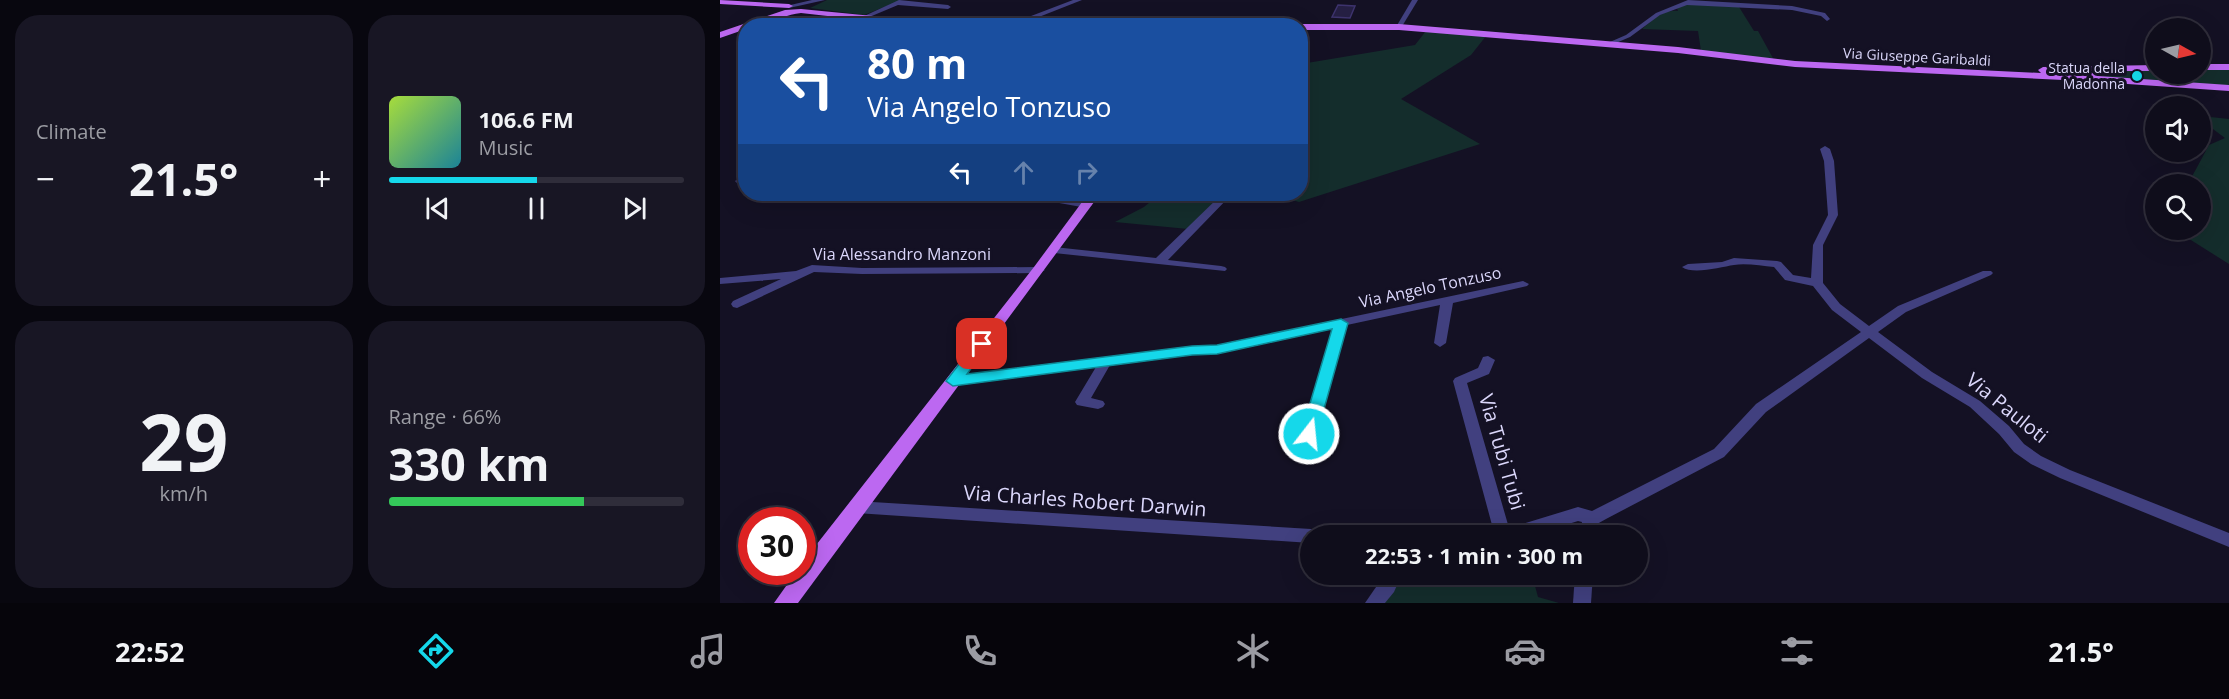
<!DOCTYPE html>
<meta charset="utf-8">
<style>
:root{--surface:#0f0d1b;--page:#181624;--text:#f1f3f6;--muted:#9b9ca3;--line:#2f2d3a;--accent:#15d8ea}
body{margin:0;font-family:"Open Sans",sans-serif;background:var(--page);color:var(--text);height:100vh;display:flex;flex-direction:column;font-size:22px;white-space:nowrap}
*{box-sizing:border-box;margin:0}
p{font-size:20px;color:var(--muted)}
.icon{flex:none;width:33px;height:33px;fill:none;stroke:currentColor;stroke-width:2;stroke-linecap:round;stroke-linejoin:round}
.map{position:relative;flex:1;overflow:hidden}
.side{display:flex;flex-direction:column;gap:15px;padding:15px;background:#08070f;width:720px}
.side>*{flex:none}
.banner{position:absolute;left:18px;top:18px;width:570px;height:183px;border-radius:24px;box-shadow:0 6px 24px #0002,0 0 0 2px var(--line);background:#1a4fa0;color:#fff;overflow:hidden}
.needle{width:39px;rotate:98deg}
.controls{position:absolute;left:1425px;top:18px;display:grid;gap:12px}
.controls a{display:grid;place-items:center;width:66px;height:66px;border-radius:50%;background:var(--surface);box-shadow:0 6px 24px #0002,0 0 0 2px var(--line);font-size:30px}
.speed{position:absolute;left:18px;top:507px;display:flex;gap:12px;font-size:30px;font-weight:700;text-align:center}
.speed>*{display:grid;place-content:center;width:78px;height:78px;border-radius:50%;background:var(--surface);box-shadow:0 6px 24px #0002,0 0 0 2px var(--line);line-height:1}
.speed .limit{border:9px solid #d22;background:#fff;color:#111}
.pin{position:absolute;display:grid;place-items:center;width:51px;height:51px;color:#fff;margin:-26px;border-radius:12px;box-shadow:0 3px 9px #0006}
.me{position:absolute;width:66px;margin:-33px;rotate:16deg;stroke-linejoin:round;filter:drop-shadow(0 0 4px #0008)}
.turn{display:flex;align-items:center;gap:21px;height:126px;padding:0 30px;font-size:27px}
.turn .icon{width:78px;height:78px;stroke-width:2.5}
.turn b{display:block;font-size:42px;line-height:51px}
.lanes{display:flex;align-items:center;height:57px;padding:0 30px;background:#0003;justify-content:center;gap:30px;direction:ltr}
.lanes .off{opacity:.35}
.big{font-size:45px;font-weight:700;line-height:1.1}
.side .tile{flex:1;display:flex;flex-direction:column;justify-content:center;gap:9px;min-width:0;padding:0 21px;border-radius:24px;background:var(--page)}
.side .dial{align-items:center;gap:0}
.dial b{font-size:78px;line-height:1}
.song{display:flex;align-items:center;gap:18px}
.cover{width:72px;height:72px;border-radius:9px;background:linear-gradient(135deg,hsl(80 70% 55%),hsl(190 70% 35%))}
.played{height:6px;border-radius:3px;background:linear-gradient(90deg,var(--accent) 50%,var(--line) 50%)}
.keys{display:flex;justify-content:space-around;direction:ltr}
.heat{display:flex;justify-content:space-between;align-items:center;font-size:33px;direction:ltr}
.charge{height:9px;border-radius:4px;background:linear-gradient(90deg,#34c759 66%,var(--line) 0)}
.side .tiles{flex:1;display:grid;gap:15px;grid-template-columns:repeat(2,1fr)}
.trip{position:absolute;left:580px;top:525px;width:348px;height:60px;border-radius:30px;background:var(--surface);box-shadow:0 6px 24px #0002,0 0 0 2px var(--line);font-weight:700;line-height:60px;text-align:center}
.tab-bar{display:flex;height:96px;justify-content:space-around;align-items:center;background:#06050b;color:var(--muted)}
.tab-bar .icon{width:42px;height:42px}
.tab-bar .active{color:var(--accent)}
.tab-bar b{font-size:27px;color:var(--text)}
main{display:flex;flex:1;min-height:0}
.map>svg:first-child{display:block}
.green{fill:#142d2c}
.building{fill:#251f43;stroke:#3d336d;stroke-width:1.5}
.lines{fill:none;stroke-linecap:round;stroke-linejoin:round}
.minor{fill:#41407f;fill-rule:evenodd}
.major{fill:#bc68f1;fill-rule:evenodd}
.route{fill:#15d8ea;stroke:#0e8c98;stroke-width:1.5}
.poi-dot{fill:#15d8ea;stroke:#141124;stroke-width:2}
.labels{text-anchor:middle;stroke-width:6;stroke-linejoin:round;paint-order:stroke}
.far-street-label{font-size:14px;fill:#dbd7fb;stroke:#141124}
.far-poi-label{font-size:14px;fill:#dbd7fb;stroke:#141124;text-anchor:end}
.street-label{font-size:16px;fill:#dbd7fb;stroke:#141124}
.near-street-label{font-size:20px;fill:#dbd7fb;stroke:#141124}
</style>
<main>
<section class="side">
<div class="tiles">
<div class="tile"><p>Climate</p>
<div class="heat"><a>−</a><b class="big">21.5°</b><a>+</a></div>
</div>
<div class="tile">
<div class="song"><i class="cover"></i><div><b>106.6 FM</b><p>Music</p></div></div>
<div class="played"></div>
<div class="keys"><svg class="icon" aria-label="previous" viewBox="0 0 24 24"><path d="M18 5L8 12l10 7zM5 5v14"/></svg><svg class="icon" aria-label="pause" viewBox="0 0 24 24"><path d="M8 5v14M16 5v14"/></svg><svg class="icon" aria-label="next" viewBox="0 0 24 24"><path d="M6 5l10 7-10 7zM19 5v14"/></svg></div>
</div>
<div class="tile dial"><b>29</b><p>km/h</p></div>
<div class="tile"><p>Range · 66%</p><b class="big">330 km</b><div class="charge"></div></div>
</div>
</section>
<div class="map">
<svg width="1509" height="603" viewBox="0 0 1509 603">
<rect width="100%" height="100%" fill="#141124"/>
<g class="green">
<path d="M107,0H182L144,15L90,8Z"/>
<path d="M968,4L1019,7L1034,31H1038L1054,60L981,51L978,31L922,29C933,20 943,9 958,11L957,8Z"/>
<path d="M706,31L766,36L751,55L681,99L760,144L579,202L552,194H580L581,64L695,45Z"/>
<path d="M1481,69H1509V86L1385,77L1376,74L1381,71L1435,70L1436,74H1480Z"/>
<path d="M1481,116L1509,119V264L1455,230H1480V184H1468L1489,145L1505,138L1481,120Z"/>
<path d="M440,194H502L468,229L395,222L424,207Z"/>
<path d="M681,574L812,575L818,597L839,603H665Z"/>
</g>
<path class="building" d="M618,5L635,6L630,18L612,17Z"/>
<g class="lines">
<g class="minor">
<path d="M92,0H105L69,8L66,6Z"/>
<path d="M179,0L228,5L231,7L228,9L178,5L147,18L142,17Z"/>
<path d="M353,0H362L296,26H285Z"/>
<path d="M692,0H698L681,28H677L676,27Z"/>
<path d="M968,0L1072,6L1105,13L1110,19L1107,21L1101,16L1072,10L967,5L940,15L910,37L889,46L883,45L906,35L936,13Z"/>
<path d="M1105,146L1110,149L1114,161L1118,215L1103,245V283L1120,304L1149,326L1178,306L1263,271H1271L1273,273L1271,275L1186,312L1158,332L1212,372L1260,401L1289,426L1304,444L1321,456L1350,470L1509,533V547L1340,478L1311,464L1294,452L1279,434L1250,407L1202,378L1149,338L1046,412L1004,457L886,519L877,524L875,536H859L862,522L858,521L810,536H775L733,381L735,378L758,368L763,357L768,356L775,360L769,374L747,383L789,528L858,507L872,511L994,449L1036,404L1141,332L1112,310L1093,286L1065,280L1054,267C1042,266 1026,263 1014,265C1001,267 973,275 962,267L968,264L1002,262L1014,258L1057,261L1061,262L1073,275L1091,278L1093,245L1108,215L1104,161L1100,149Z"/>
<path d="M20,178L26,179V185L17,183L15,181Z"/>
<path d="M97,194L154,196L211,194L210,196C174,204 134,204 98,196Z"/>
<path d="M301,194H320L367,202L372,205L367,208L306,197Z"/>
<path d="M502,194H512L448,260L501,266L505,267L507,269L505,271L334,253L328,250L334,247L436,258Z"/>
<path d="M92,265L142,268L319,267L325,270L319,273L142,274L94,272L17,308L13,307L11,304L13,301L61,279L0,284V278L76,271Z"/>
<path d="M803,281L809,284L807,286L733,303L726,343L720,347L714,343L720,305L627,325L590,456L588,460L583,462L578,460L576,456L613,328L497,353L472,354L390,365L371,398L383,401L385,404L383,407L378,409L357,405L355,402L376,367L233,386L228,384L226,381L228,378L233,376L472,346L497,345Z"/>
<path d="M136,501L591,529L597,531L599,536H591V543L136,513L130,512L128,507L130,502Z"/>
<path d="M665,574H682L674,592L665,603H645Z"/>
<path d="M855,574H873L871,603H853Z"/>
</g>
<g class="major">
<path d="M0,0L69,4L73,6L69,8L0,4Z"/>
<path d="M81,9L225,23L229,26H196L81,13C62,15 45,26 26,26V29L0,38V32L65,10Z"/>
<path d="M580,24H679L958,47L1075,61L1321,73L1318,70L1323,67L1436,65V71H1369L1378,76L1509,85V91L1364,81L1075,67L958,53L679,30H580V26H577ZM1356,72L1363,75L1333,73Z"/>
<rect x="1480" y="64" width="29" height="6"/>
<path d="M368,194H380L78,603H54L76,572H82V563L314,267Z"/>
</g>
</g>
<path class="route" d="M621,319L628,323L597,434L595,439H583L581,434L612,329L497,354L472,355L233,386L226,381L257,341L262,339L269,344L247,374L472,346L497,345Z"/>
<circle class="poi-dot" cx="1417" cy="76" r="6"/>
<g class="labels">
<g class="far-street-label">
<text transform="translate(1197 57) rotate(3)" y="5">Via Giuseppe Garibaldi</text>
</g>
<g class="far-poi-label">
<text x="1405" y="73">Statua della<tspan x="1405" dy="16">Madonna</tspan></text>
</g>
<g class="street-label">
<text x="182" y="260">Via Alessandro Manzoni</text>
<text transform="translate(710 287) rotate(-12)" y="6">Via Angelo Tonzuso</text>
</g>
<g class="near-street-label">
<text transform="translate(1287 408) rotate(39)" y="7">Via Pauloti</text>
<text transform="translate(782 452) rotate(74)" y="7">Via Tubi Tubi</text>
<text transform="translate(365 501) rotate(4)" y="7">Via Charles Robert Darwin</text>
</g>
</g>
</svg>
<div class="controls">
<a><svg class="needle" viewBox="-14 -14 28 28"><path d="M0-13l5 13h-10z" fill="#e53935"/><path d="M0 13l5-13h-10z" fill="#9b9ca3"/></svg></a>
<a><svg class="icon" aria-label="sound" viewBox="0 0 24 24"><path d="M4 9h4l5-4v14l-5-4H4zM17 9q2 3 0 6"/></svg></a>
<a><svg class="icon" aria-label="search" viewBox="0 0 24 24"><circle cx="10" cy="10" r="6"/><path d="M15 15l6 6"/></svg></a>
</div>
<div class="speed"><div class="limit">30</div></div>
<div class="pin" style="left:262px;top:344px;background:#d93025"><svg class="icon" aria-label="arrive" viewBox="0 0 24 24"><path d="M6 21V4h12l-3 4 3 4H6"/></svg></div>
<svg class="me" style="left:589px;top:434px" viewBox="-20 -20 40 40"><circle r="17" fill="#15d8ea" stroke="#fff" stroke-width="3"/><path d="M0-11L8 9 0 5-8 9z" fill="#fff"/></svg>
<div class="trip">22:53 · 1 min · 300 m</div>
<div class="banner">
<div class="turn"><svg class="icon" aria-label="left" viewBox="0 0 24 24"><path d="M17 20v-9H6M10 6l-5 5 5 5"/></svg><div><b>80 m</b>Via Angelo Tonzuso</div></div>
<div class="lanes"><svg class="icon" aria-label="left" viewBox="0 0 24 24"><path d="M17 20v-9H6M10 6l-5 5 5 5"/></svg><svg class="icon off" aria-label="ahead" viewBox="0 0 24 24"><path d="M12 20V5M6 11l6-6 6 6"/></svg><svg class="icon off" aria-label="right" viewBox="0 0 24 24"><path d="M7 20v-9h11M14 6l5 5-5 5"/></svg></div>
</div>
</div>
</main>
<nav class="tab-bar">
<b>22:52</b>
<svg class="icon active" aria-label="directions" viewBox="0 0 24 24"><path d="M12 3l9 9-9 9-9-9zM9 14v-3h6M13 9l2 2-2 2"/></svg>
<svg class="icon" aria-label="music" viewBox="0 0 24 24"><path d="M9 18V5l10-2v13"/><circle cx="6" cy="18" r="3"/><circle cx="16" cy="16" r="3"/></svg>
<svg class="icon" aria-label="phone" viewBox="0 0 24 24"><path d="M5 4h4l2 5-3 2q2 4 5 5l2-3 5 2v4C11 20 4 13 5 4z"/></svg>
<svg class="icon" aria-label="climate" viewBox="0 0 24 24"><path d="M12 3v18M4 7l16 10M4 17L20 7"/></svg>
<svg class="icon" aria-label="car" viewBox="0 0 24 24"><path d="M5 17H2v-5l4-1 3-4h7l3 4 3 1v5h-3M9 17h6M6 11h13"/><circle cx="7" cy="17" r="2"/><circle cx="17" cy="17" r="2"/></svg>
<svg class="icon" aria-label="filters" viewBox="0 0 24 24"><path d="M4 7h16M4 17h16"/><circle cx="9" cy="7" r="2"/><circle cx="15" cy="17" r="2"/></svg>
<b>21.5°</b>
</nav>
